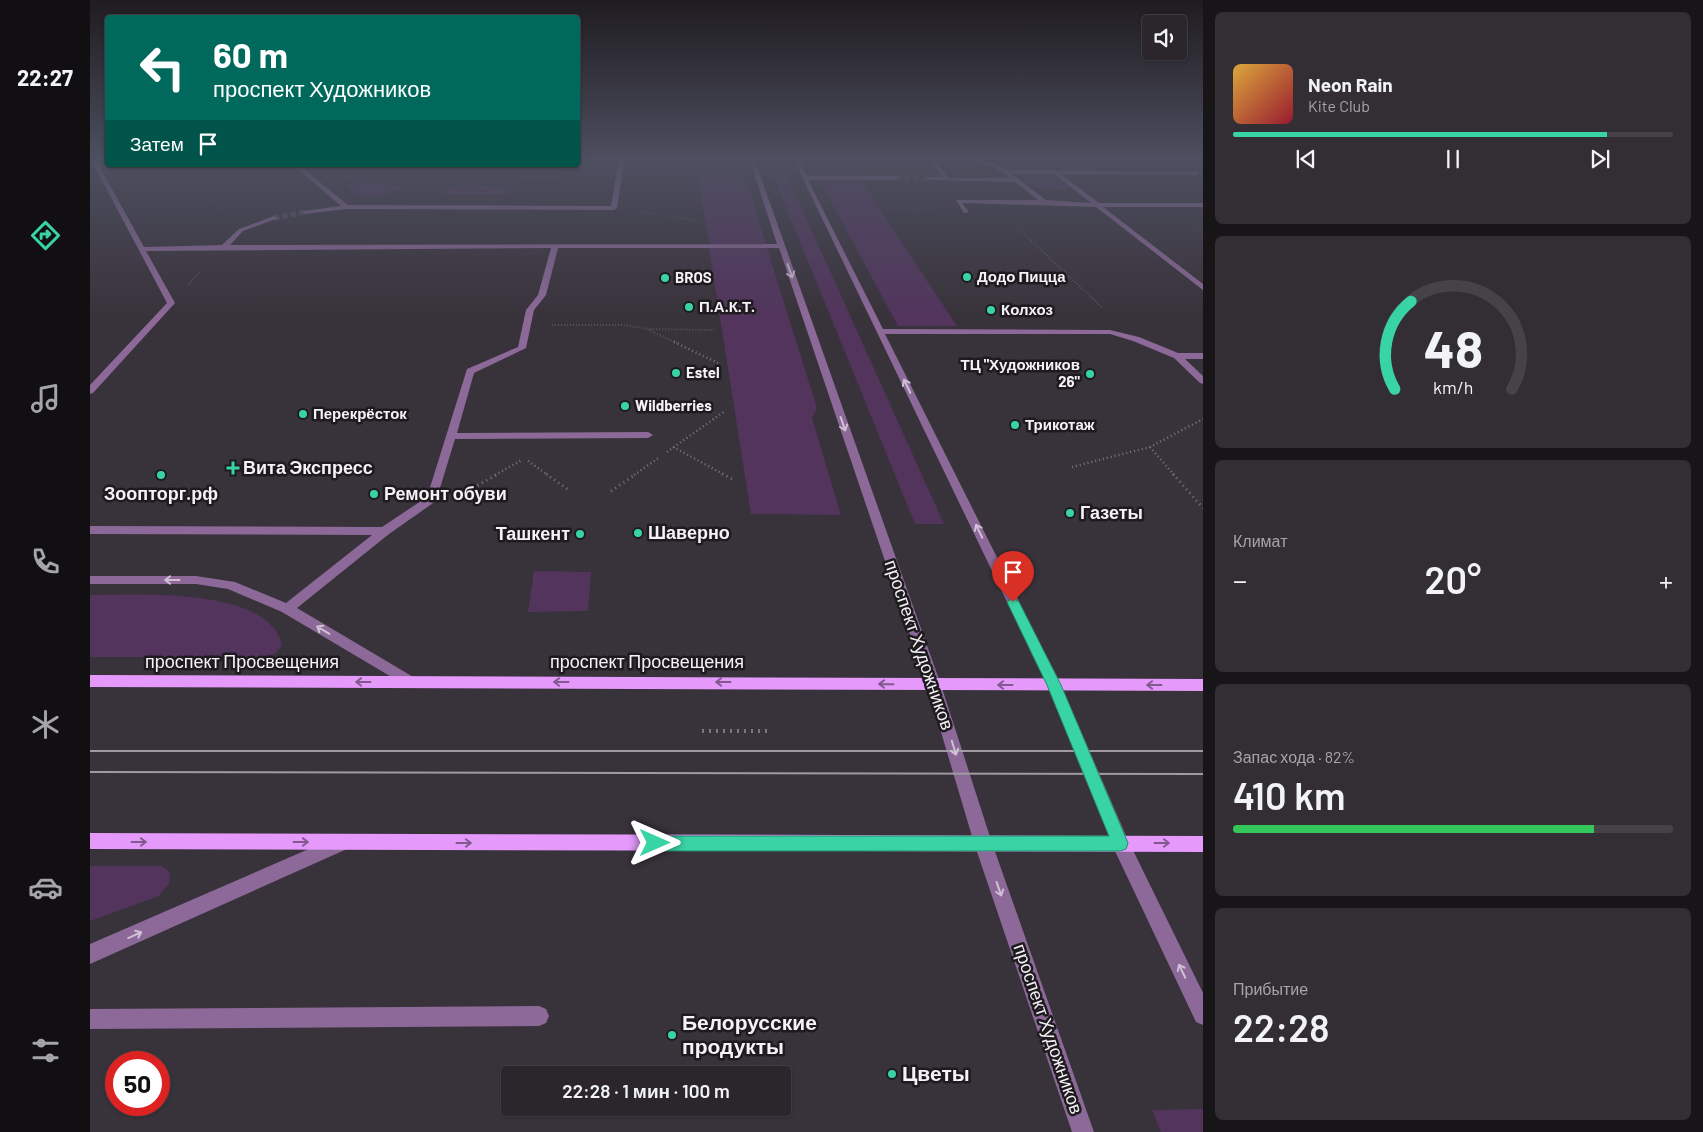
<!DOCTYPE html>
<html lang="ru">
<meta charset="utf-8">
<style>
:root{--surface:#2a262c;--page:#322e34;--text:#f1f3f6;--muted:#a5a5a9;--line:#464348;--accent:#39d4a5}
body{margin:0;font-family:Barlow,sans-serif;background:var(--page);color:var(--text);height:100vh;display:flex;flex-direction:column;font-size:19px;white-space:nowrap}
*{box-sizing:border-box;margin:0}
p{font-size:16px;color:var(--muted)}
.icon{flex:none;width:28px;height:28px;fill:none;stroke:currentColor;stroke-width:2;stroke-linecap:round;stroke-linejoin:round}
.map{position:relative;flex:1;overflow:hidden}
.details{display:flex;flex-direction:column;gap:12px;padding:12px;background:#171518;width:500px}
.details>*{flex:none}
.guide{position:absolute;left:15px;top:15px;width:475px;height:152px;border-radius:5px;box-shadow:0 1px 4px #0004,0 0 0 1px var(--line);background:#00695c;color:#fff;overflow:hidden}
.tools{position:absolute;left:1052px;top:15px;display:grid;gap:10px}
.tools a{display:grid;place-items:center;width:45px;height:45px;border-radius:5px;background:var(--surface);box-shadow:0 1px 4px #0004,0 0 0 1px var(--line);font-size:25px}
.speed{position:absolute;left:15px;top:1051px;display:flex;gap:10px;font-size:25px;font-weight:700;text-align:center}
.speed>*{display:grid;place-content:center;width:65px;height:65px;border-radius:50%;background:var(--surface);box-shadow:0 1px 4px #0004,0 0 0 1px var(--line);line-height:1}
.speed .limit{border:8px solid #d22;background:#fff;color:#111}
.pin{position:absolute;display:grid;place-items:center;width:42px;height:42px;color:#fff;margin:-51px -21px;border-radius:50% 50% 50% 0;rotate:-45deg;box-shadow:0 0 5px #0007}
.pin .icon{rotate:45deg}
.me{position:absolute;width:55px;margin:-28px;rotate:90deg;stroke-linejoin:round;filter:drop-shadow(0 0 4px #0008)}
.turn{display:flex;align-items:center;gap:18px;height:105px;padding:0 25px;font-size:22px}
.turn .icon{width:65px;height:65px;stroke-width:2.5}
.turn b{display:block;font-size:35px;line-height:42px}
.then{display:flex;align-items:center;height:48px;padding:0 25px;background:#0003;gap:10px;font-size:19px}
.big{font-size:38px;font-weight:600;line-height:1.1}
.details .tile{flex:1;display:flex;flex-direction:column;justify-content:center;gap:8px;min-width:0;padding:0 18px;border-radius:8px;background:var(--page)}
.details .dial{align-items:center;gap:0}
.dial svg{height:130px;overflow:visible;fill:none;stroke:var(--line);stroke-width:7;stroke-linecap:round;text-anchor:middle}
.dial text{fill:var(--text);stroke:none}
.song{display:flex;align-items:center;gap:15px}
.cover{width:60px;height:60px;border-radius:8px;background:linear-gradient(135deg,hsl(40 70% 55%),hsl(350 70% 35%))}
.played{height:5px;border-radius:2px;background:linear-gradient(90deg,var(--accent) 85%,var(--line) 85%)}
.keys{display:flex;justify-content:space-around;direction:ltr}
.heat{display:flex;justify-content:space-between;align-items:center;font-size:28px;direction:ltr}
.charge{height:8px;border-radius:4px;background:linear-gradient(90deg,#34c759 82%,var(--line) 0)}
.trip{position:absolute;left:411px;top:1066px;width:290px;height:50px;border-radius:5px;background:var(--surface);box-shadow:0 1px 4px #0004,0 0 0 1px var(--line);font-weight:600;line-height:50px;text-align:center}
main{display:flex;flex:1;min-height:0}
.tabs{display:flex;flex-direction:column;width:90px;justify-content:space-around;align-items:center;background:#110f12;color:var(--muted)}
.tabs .icon{width:35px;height:35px}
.tabs .selected{color:var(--accent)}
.tabs b{font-size:22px;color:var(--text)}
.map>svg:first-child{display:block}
.green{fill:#52345c}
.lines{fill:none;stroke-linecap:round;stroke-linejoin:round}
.minor-tunnel{stroke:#544f56;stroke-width:5.5;stroke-dasharray:5.5 3;stroke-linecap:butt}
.path-far4{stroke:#7b767d;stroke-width:1;stroke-dasharray:0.5 2;stroke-linecap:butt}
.path-far3{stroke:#7b767d;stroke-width:2;stroke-dasharray:0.5 2.5;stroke-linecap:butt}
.path-far2{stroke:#7b767d;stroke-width:2.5;stroke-dasharray:1 3;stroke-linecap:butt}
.path-far1{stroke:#7b767d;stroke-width:3;stroke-dasharray:1 4;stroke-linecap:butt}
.path{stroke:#7b767d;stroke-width:4;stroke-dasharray:2 5;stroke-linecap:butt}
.minor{fill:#8c6998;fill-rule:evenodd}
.major{fill:#e499fb;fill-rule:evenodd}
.tram{stroke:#a09ba2;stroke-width:2}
.oneway{stroke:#d0c1d5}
.oneway2{stroke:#815a8d}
.route{fill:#39d4a5;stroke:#258a6b}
.poi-dot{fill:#39d4a5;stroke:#1e1b1f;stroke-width:2}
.labels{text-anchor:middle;stroke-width:5;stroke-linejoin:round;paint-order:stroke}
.far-poi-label{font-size:15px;font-weight:bold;fill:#f5f1f6;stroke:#1e1b1f;text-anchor:start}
.poi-label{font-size:18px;font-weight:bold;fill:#f5f1f6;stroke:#1e1b1f;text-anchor:start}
.street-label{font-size:18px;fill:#f5f1f6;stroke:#1e1b1f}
.near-poi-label{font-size:21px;font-weight:bold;fill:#f5f1f6;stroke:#1e1b1f;text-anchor:start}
</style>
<main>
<nav class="tabs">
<b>22:27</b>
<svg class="icon selected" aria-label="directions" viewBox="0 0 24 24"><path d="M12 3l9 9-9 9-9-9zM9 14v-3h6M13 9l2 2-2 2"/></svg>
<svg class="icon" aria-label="music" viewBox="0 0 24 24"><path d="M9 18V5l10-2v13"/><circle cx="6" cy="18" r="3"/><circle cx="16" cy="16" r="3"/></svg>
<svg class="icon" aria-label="phone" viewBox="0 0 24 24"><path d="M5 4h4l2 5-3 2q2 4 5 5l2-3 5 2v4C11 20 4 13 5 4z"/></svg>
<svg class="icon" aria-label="climate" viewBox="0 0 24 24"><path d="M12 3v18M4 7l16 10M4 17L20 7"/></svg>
<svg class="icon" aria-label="car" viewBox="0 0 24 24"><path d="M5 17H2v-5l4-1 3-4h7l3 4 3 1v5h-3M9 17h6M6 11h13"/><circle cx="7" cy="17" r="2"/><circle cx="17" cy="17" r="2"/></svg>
<svg class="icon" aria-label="filters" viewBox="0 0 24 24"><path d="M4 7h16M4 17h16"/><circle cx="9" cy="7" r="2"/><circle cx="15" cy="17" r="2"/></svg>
</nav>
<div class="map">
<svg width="1113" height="1132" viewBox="0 0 1113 1132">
<rect width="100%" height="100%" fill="#38323a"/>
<g class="green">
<path d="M605,158H649L676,244H619Z"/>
<path d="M676,158H689L854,524H825Z"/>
<path d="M718,158H756L768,177H727Z"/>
<path d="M911,158H943L956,167C942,175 924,162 911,158Z"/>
<path d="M962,158H1111L1113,159V167L991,166L997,171L979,170Z"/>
<path d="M933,175C950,175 962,175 977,184L978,189C964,190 938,192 933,175Z"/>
<path d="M275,181L318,189L272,198L255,185Z"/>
<path d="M730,181H771L867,326H808Z"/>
<path d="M375,185L402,186L419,191L418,194H353L360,187Z"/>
<path d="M619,248H677L727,408L722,418L751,515L661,514Z"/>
<path d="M444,571L501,572L498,611L438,612Z"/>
<path d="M0,595C45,595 182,586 192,646L185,654L170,657H0Z"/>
<path d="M0,866H72L80,872L79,883L69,896L0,921Z"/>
<path d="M1113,1109V1132H1071L1062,1110Z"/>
</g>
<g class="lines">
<g class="minor-tunnel">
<path d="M806,178L837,179"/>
<path d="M184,218L215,212"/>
</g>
<g class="path-far4">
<path d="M87,165L135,213"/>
<path d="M256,176L292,182"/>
<path d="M425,185L431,178L469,176L478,172L480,165"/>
<path d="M797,209L849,211"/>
<path d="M548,211L609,221"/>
<path d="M929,226L927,227L941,240"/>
<path d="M1100,229L1113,232"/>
</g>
<g class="path-far3">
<path d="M939,239L1013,308"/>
<path d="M99,284L110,272"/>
<path d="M462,325H533L558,329L624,330"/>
<path d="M559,330L587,343"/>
</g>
<g class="path-far2">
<path d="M584,342L628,363"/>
<path d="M583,447L635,475"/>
<path d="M1060,447L1084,475"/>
<path d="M577,452L635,411"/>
<path d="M438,461L458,475"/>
<path d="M982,467L1060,447L1113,419"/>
<path d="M405,475L432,460"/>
<path d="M544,475L570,457"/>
</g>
<g class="path-far1">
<path d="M456,474L480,491"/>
<path d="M632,474L644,480"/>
<path d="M1083,474L1113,508"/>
<path d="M521,491L546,474"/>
<path d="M370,495L408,474"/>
</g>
<path class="path" d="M612,731H682"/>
<g class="minor">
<path d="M0,158H5L54,247L132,245L149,229L184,216L187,218L186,219L153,231L140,245L687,244L659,158H664L851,685L902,843L1004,1132H982L884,843L837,685L689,248H468L456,295L444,310L436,348L384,373L367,433L558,432L563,435L558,438L365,439L346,501L299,534L207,608L325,678L327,682L325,686L320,688L192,612L138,589L106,584H0V576H106L145,582L196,603L282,535L0,534V526L292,527L337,497L377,369L428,347L436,310L448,295L461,248L56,251L85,303L3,393L0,394V385L77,303Z"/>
<path d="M529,158H535L527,208L524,210L256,209L215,214L213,211L251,206L203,165H209L258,205L521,206Z"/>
<path d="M703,158H708L717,176H806L809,178L806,180H718L793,329L1020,330L1049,337L1088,353H1113V359H1095L1113,376V384L1110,383L1084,358L1043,341L1020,334H795L971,685L1037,838L1113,993V1025L1106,1022L1024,849L957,685Z"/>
<path d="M837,158H842L859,178H921L902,166L878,158C893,158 905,163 918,170L1109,172L1107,175L971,174L1009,203H1113V207H1013L1113,284V290L1006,207L872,203L879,212L874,213L866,200H948L925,182L835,180L837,177H853ZM922,174H964L1001,203L956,200Z"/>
<path d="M251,835L257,837L260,843L257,849L0,964V944Z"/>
<path d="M449,1006L456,1009L459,1016L456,1023L449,1026L0,1029V1009Z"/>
</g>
<g class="major">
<path d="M0,675L1113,679V691L0,687Z"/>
<path d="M0,833L1113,836V852L0,849Z"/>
</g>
<g class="tram">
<path d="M0,751H1113"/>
<path d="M0,772L1113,774"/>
</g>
</g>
<defs><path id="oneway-shaft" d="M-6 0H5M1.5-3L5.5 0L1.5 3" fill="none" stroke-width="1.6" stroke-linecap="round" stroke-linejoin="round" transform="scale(1.25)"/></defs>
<g class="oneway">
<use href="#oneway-shaft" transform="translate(700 271) rotate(71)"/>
<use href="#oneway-shaft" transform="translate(817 386) rotate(-116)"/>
<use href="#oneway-shaft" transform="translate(753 424) rotate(71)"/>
<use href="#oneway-shaft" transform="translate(889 531) rotate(-116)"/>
<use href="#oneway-shaft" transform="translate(82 580) rotate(-180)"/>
<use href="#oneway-shaft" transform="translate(233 630) rotate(-149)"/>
<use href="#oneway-shaft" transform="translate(864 748) rotate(73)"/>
<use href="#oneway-shaft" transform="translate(909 889) rotate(71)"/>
<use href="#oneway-shaft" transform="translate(45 935) rotate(-24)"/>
<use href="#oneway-shaft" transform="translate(1092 971) rotate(-116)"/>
</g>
<g class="oneway2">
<use href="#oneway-shaft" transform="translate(273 682) rotate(-180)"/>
<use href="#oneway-shaft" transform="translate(471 682) rotate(-180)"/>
<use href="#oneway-shaft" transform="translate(633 682) rotate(180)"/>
<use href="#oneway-shaft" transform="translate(796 684) rotate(-179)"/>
<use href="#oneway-shaft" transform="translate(915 685) rotate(-180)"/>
<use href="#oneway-shaft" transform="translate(1064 685) rotate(180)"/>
<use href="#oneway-shaft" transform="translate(49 842)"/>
<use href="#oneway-shaft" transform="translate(211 842)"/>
<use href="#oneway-shaft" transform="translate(374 843)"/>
<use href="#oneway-shaft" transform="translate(1072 843)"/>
</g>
<linearGradient id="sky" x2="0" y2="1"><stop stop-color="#1f1c20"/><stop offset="0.5" stop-color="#4d4f60"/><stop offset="1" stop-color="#4d4f60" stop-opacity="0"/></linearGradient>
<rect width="1113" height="317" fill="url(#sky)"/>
<path class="route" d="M923,598L929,602L971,685L1038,843L1036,849L1030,851H565L559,849L557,843L559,838L565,836H1019L957,685L917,602Z"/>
<g class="poi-dot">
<circle cx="877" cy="277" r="5"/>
<circle cx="575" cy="278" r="5"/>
<circle cx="599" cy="307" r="5"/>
<circle cx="901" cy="310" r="5"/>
<circle cx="586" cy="373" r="5"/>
<circle cx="1000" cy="374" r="5"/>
<circle cx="535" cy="406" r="5"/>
<circle cx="213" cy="414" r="5"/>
<circle cx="925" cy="425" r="5"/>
<path d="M140.5 460.5h5v5h5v5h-5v5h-5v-5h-5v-5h5z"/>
<circle cx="71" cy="475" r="5"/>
<circle cx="284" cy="494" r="5"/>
<circle cx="980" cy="513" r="5"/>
<circle cx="548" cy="533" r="5"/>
<circle cx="490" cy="534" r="5"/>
<circle cx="582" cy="1035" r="5"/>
<circle cx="802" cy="1074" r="5"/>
</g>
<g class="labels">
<g class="far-poi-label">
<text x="887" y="282">Додо Пицца</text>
<text x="585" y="283">BROS</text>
<text x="609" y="312">П.А.К.Т.</text>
<text x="911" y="315">Колхоз</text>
<text x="990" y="370" text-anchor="end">ТЦ "Художников<tspan x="990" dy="17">26"</tspan></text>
<text x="596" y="378">Estel</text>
<text x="545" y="411">Wildberries</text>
<text x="223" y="419">Перекрёсток</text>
<text x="935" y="430">Трикотаж</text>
</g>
<g class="poi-label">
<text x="153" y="474">Вита Экспресс</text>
<text x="71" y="500" text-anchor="middle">Зоопторг.рф</text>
<text x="294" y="500">Ремонт обуви</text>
<text x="990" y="519">Газеты</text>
<text x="558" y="539">Шаверно</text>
<text x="480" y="540" text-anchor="end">Ташкент</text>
</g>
<g class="street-label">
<text transform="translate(829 645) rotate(71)" y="6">проспект Художников</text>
<text x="152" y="668">проспект Просвещения</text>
<text x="557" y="668">проспект Просвещения</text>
<text transform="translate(958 1029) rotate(71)" y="6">проспект Художников</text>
</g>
<g class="near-poi-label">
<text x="592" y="1030">Белорусские<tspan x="592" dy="24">продукты</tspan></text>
<text x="812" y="1081">Цветы</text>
</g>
</g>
</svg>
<div class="tools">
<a><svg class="icon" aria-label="sound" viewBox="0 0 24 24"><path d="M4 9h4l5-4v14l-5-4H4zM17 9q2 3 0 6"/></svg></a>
</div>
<div class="speed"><div class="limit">50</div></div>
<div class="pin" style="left:923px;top:602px;background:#d93025"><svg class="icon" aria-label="arrive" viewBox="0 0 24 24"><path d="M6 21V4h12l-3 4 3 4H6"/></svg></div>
<svg class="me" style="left:565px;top:843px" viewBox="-20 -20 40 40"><path d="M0-17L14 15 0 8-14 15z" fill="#39d4a5" stroke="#fff" stroke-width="4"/></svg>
<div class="trip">22:28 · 1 мин · 100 m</div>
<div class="guide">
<div class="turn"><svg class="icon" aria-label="left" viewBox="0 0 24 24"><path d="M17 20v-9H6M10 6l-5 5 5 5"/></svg><div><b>60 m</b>проспект Художников</div></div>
<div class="then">Затем<svg class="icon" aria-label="arrive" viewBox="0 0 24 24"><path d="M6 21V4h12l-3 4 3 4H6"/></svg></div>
</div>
</div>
<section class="details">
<div class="tile">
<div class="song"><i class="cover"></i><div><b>Neon Rain</b><p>Kite Club</p></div></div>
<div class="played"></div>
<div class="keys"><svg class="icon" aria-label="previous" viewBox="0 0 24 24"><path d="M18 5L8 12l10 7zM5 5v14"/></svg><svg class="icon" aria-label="pause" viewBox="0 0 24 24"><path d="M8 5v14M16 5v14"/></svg><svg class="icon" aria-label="next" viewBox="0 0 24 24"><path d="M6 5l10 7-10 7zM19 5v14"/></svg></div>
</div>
<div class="tile dial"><svg viewBox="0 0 100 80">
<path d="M14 69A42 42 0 1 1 86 69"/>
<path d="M14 69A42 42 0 0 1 24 15" stroke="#39d4a5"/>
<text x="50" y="56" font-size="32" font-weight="700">48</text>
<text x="50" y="72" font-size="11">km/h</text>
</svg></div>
<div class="tile"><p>Климат</p>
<div class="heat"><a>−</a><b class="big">20°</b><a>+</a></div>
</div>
<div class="tile"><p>Запас хода · 82%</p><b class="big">410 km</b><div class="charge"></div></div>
<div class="tile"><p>Прибытие</p><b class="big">22:28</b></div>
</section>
</main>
